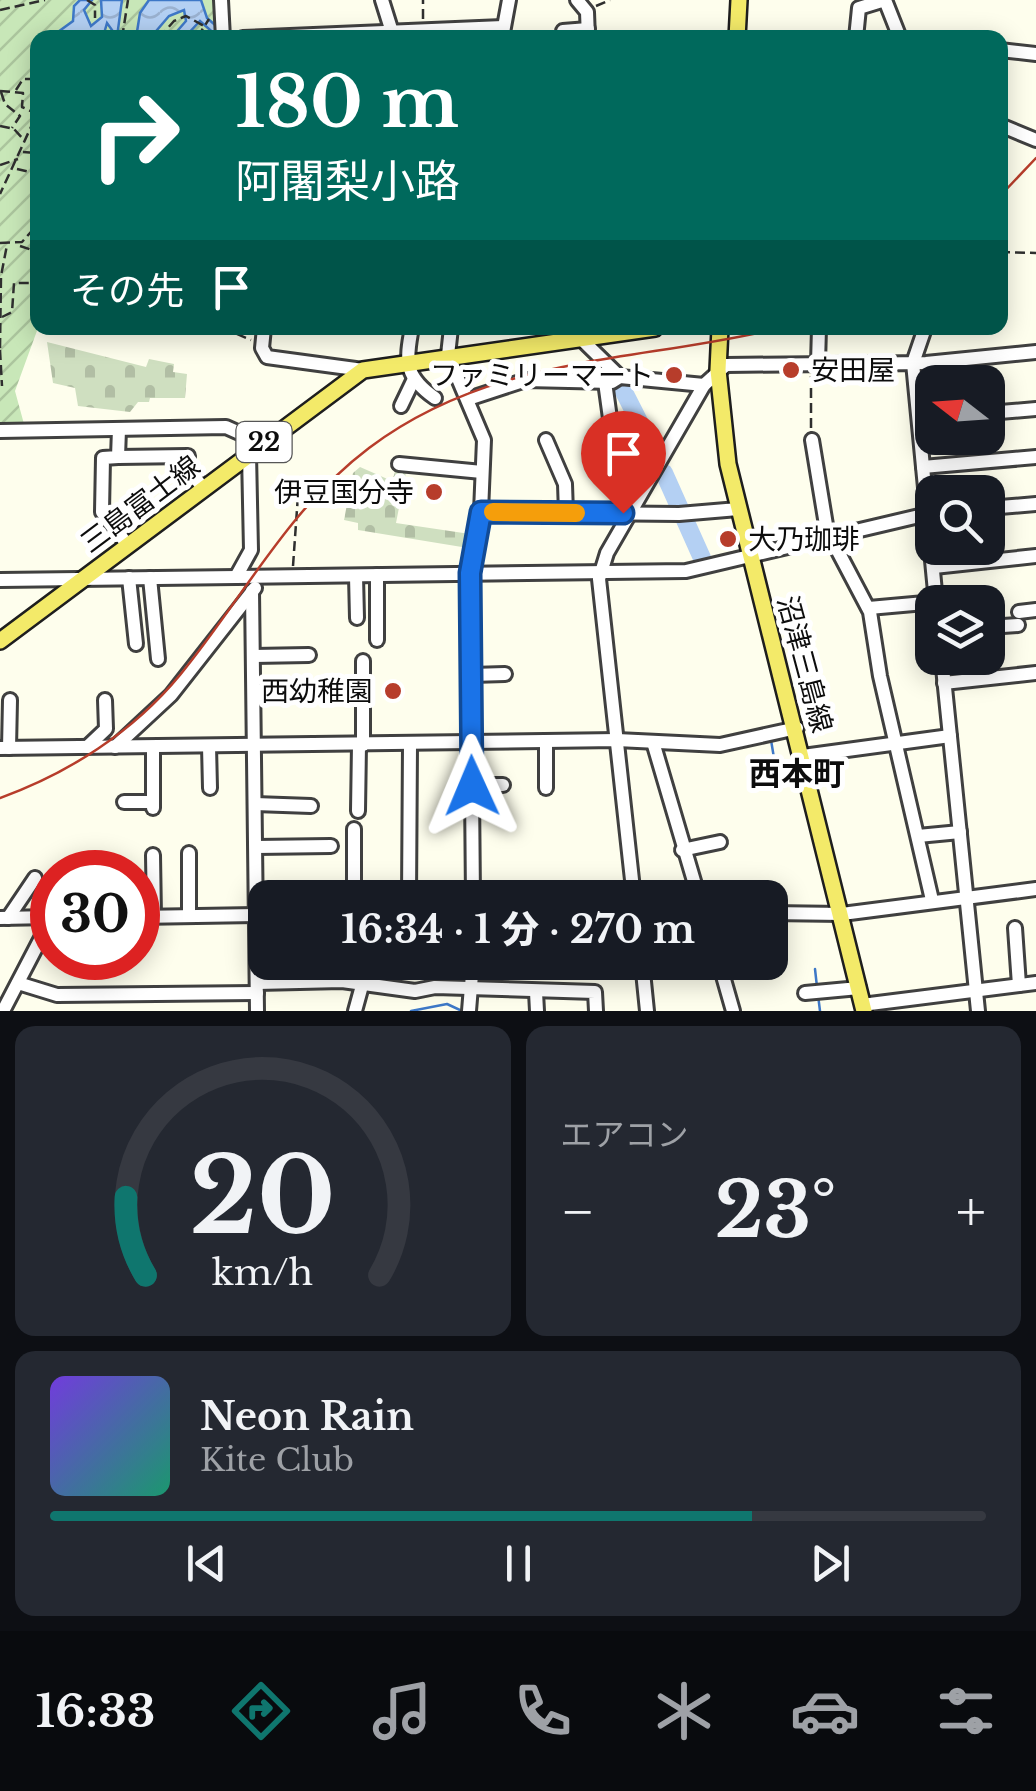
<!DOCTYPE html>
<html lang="ja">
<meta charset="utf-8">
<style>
:root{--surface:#171b24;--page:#242831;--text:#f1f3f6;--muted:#9ea1a6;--line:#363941;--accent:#0f766e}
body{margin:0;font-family:"Libre Baskerville","Noto Sans JP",serif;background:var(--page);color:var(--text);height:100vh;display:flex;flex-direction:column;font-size:38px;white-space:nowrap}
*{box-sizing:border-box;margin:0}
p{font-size:32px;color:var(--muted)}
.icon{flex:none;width:55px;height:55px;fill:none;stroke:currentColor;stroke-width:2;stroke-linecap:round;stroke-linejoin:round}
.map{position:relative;height:1011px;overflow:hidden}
.details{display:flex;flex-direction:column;gap:15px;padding:15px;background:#0d0f14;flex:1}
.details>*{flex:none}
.top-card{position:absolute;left:30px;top:30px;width:978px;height:305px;border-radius:20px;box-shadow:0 5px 25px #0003;background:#00695c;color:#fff;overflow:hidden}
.needle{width:65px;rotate:287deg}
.fabs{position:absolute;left:915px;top:365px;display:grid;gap:20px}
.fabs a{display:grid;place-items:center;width:90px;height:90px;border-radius:20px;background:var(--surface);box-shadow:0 5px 25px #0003;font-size:50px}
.speed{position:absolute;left:30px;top:850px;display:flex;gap:20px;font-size:50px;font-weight:700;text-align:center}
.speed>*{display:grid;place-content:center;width:130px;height:130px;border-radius:50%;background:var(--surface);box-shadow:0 5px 25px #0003;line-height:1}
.speed .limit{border:15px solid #d22;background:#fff;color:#111}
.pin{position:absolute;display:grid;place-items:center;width:85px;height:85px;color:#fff;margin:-102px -42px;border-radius:50% 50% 50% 0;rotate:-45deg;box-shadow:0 0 10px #0007}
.pin .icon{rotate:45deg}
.me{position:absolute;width:110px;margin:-55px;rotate:359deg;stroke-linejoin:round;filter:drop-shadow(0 0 8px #0008)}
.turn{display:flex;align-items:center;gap:35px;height:210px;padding:0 40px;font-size:45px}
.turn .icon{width:130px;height:130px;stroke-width:2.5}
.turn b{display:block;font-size:70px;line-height:85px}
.then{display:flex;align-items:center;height:95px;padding:0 40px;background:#0003;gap:20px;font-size:38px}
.big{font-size:75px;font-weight:800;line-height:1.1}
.details .card{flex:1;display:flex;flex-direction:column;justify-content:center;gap:15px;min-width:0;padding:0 35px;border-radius:20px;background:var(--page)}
.details .dial{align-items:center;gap:0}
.dial svg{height:260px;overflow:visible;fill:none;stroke:var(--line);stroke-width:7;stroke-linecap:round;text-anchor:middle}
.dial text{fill:var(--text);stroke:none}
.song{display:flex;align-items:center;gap:30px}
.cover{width:120px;height:120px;border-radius:15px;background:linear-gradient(135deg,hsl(260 70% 55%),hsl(160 70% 35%))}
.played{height:10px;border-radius:5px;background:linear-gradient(90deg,var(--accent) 75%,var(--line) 75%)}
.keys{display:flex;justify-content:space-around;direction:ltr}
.heat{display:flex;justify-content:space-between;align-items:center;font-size:55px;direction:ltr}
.details .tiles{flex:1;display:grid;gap:15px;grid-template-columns:1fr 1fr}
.card:last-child{grid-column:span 2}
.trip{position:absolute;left:248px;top:880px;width:540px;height:100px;border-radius:20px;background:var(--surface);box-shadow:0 5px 25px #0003;font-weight:800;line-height:100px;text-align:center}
.menu{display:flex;height:160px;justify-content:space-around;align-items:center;background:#090b0e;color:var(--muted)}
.menu .icon{width:70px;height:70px}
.menu .on{color:var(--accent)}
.menu b{font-size:45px;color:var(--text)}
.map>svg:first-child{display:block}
.cemetery{fill:url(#cemetery-stones)}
.garden{fill:url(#garden-furrows)}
.water{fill:url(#water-waves);stroke:#3e78c7;stroke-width:2.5}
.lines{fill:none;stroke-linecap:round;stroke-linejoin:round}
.stream{stroke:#3e78c7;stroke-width:2.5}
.river{stroke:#b4d0f3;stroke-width:18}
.minor-casing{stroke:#404040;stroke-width:18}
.major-casing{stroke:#1e1e1e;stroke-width:20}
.path{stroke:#2f2f2f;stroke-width:2.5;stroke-dasharray:10 5;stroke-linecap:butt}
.minor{stroke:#fff;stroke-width:12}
.major{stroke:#f3ea69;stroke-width:15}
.rail{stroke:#b73d2b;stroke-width:2.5}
.route-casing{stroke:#114b97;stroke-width:25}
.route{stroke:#1a73e8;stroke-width:18}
.slow{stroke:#f59e0b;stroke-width:18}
.poi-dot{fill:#b73d2b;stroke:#fff;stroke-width:4}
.labels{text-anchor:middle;stroke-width:10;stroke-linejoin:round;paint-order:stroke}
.shield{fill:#fff;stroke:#565656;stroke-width:2.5}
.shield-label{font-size:25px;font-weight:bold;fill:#0d0d0d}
.poi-label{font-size:28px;fill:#0d0d0d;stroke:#fff;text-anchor:end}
.street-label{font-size:28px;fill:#0d0d0d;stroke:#fff}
.quarter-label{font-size:32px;font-weight:bold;fill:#0d0d0d;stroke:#fff}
</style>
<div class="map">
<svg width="1036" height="1011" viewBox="0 0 1036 1011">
<defs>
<pattern id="cemetery-stones" width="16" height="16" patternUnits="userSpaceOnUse" patternTransform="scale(2.5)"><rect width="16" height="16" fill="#cfdfc0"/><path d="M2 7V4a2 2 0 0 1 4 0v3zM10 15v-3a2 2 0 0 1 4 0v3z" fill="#b1bea4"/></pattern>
<pattern id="garden-furrows" width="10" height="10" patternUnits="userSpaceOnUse" patternTransform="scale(2.5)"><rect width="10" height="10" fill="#c8e7b8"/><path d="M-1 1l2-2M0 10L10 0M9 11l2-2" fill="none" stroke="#abc59d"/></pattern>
<pattern id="water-waves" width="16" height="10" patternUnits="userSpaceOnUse" patternTransform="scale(2.5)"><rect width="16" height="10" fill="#b4d0f3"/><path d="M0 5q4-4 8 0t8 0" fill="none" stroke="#9ab1cf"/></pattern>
</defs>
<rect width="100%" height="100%" fill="#fefeed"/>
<g class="cemetery">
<path d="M47,342L146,367L149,359L174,364L173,372L187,374L185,398H150L149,402H138L130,412L78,406L75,388L53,383Z"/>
<path d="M397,466L407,467L396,523L470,534L468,548L358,530V523L344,520L353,473L360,467L392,481Z"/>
</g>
<path class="garden" d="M0,0H214L216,37L38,38V328L15,391L24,424H0Z"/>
<g class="water">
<path d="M80,0H92L84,10L91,26L102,17L101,0H122L117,37L107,23L103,37H51L73,21L74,6Z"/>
<path d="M149,0H201L207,18L229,37H218L200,21L185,37H172L186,21L184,10L169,16L151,37L136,38L140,13Z"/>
</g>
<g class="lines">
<g class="stream">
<path d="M771,740L774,758"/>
<path d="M815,969L817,987"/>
<path d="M818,995L820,1011"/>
<path d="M411,1011L447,1004L462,1011"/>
</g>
<g class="river">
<path d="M605,367L622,388L651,445"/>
<path d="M664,473L702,558"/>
</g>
<g class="minor-casing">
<g id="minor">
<path d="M221,0L223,38"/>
<path d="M382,0L392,32"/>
<path d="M577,0L587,12L588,38"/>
<path d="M885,0L900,38"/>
<path d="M243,38L503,27"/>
<path d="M502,38L509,0"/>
<path d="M563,38V31L588,29"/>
<path d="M856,38L859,8L885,0"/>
<path d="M1000,50L1036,54"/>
<path d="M1000,125L1036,140"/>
<path d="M264,328L262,348L267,357L363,370"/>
<path d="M412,328C405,362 405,377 435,398"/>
<path d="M451,328L448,355L484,440L481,512L470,573L473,898"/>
<path d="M570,328L620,377"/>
<path d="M925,328L913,363L936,602"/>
<path d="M818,363L819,328"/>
<path d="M605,382L623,513"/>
<path d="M468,399L526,380L612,382L620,377L704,385"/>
<path d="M401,406L413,381"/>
<path d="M988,413L1036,409"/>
<path d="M119,429L118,457L103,458L102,512L127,544"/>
<path d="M0,431L226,427L262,443"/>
<path d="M546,440L565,484L566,513"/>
<path d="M812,440L828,537"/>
<path d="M118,457L188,456L187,467L203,488"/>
<path d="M399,464L482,472"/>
<path d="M923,467L1036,457"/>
<path d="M988,508L1036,504"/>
<path d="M481,512L679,514L738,509"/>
<path d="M830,536L870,612L880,676L932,900"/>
<path d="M934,567L1036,556"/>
<path d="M377,575V640"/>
<path d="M356,576L357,618"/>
<path d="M236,577L251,550L249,454"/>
<path d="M129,578L136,644"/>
<path d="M150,578L158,659"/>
<path d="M0,580L686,571L932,513"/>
<path d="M252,591L257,1011"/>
<path d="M869,608L936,602"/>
<path d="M1019,612L1036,610"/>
<path d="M988,627L1018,625"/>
<path d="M253,656L309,655"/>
<path d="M942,658L978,1011"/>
<path d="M363,661V745"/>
<path d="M472,675L505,674"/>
<path d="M944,683L1036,673"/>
<path d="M546,742V788"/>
<path d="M653,742L699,898"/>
<path d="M209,746L210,788"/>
<path d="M87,747L106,729L105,700"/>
<path d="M115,747L171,695L255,588"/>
<path d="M153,747V808"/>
<path d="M0,748L617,740L720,745L797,728"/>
<path d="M9,748L10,700"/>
<path d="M803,756L950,736"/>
<path d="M472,785H503"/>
<path d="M124,802H153"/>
<path d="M255,804L311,806"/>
<path d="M358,811L359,745"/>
<path d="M918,836L960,832"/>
<path d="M256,847L331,846"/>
<path d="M682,850L720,842"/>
<path d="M153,855L154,917"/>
<path d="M66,870V872"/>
<path d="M354,898V829"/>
<path d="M409,898L410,745"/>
<path d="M634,898L599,579L607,553L704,385L726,365L926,363L1036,352"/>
<path d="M770,913L842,914L1036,889"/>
<path d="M189,916V853"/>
<path d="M138,917L263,915"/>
<path d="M0,918L52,917"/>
<path d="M8,918L35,878"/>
<path d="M1015,928L1019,985"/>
<path d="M642,962L647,1011"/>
<path d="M719,962L733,1011"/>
<path d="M18,983L57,995L257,993"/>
<path d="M257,983L342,981L415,991L435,987L595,992L596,1011"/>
<path d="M536,992L537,1011"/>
<path d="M805,993L859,988"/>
<path d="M862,1005L1036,983"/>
<path d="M3,1011L52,917"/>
<path d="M355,1011L363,982"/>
<path d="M469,1011L473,962"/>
</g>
</g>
<g class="major-casing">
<g id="major">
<path d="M737,38L739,0"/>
<path d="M720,328L718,370L728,464L864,1011"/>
<path d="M0,641L363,370L655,328"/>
</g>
</g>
<g class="path">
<path d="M87,0L95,5V18"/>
<path d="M596,6L610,0"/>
<path d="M0,10L45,0"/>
<path d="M423,19V0"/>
<path d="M122,38L128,0"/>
<path d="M159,38L174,21L186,16L204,26"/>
<path d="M205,38L202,30L209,19"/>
<path d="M16,90L23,79H38"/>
<path d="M0,91L23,93L22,107L37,114L0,194"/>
<path d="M1,92L5,104L20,116L12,128"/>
<path d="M0,126L14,129L23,139"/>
<path d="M23,152L38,153"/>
<path d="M0,165L18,159"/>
<path d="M17,169L38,174"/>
<path d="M0,243L22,242L38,224"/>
<path d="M20,246L38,252"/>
<path d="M1000,252L1036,253"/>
<path d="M2,317L12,312L14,283H29L38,265"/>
<path d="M223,328L251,340"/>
<path d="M0,348L1,276L7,245"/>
<path d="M0,350L2,386"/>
<path d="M811,428V376"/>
<path d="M293,566L298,495"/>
<path d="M138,939H146L145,929"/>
</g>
<use href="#minor" class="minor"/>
<use href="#major" class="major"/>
<g class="rail">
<path d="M1000,196L1036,158"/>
<path d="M0,798C69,773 133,732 180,675C244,597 287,510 369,448C494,354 636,363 780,328"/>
</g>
</g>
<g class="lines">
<g class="route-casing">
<path id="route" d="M472,786L470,573L481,512L623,513"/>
</g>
<use href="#route" class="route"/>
<path class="slow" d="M493,512L576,513"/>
</g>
<g class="poi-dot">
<circle cx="791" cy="370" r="10"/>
<circle cx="674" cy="375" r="10"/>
<circle cx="434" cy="492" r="10"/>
<circle cx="728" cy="539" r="10"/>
<circle cx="393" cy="691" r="10"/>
</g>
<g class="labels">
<rect class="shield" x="236.5" y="422" width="55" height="40" rx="8"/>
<g class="shield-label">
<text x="264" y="451">22</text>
</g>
<g class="poi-label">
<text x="811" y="380" text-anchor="start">安田屋</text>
<text x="654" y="385">ファミリーマート</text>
<text x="414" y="502">伊豆国分寺</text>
<text x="748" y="549" text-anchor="start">大乃珈琲</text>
<text x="373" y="701">西幼稚園</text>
</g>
<g class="street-label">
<text transform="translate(140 504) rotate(-37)" y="10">三島富士線</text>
<text transform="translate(805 664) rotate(75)" y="10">沼津三島線</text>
</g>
<g class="quarter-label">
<text x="797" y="785">西本町</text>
</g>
</g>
</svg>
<div class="fabs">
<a><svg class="needle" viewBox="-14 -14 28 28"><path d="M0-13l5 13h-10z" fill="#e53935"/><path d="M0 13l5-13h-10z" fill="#9ea1a6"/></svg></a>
<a><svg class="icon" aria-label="search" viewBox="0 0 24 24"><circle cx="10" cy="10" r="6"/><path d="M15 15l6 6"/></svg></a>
<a><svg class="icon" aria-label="layers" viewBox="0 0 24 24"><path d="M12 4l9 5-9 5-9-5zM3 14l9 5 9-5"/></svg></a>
</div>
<div class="speed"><div class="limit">30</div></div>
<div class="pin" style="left:623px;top:513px;background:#d93025"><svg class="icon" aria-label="arrive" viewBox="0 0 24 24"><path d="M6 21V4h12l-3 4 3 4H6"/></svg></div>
<svg class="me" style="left:472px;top:786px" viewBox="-20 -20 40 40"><path d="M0-17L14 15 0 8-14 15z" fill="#1a73e8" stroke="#fff" stroke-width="4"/></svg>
<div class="trip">16:34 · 1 分 · 270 m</div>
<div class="top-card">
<div class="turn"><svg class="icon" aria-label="right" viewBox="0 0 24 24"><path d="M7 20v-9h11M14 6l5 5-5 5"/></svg><div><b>180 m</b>阿闍梨小路</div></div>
<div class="then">その先<svg class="icon" aria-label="arrive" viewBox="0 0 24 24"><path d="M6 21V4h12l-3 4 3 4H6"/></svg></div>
</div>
</div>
<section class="details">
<div class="tiles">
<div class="card dial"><svg viewBox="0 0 100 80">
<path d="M14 69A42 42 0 1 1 86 69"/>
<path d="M14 69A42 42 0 0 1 8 45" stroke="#0f766e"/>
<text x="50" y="56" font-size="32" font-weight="700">20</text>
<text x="50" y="72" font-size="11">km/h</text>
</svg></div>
<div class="card"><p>エアコン</p>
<div class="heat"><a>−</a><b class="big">23°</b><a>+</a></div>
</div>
<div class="card">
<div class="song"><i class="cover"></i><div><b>Neon Rain</b><p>Kite Club</p></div></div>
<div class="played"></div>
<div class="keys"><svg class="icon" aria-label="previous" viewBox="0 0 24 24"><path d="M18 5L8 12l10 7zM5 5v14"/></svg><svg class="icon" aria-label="pause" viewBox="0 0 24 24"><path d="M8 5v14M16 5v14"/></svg><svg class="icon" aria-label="next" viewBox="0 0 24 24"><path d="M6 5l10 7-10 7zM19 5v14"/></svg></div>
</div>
</div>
</section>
<nav class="menu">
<b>16:33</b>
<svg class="icon on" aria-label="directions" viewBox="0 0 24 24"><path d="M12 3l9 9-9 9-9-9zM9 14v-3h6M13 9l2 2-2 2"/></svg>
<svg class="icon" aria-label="music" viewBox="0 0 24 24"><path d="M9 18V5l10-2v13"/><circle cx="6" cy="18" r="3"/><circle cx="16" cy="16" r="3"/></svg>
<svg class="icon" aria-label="phone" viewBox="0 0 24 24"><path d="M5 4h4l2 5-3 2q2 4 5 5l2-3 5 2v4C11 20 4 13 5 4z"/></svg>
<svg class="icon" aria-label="climate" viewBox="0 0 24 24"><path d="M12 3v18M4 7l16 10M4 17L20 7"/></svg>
<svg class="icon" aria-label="car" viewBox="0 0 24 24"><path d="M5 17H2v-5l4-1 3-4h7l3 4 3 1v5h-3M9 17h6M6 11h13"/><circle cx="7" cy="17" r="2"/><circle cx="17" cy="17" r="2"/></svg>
<svg class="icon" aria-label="filters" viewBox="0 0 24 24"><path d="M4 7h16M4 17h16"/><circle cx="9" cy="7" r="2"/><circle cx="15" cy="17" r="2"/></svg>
</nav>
